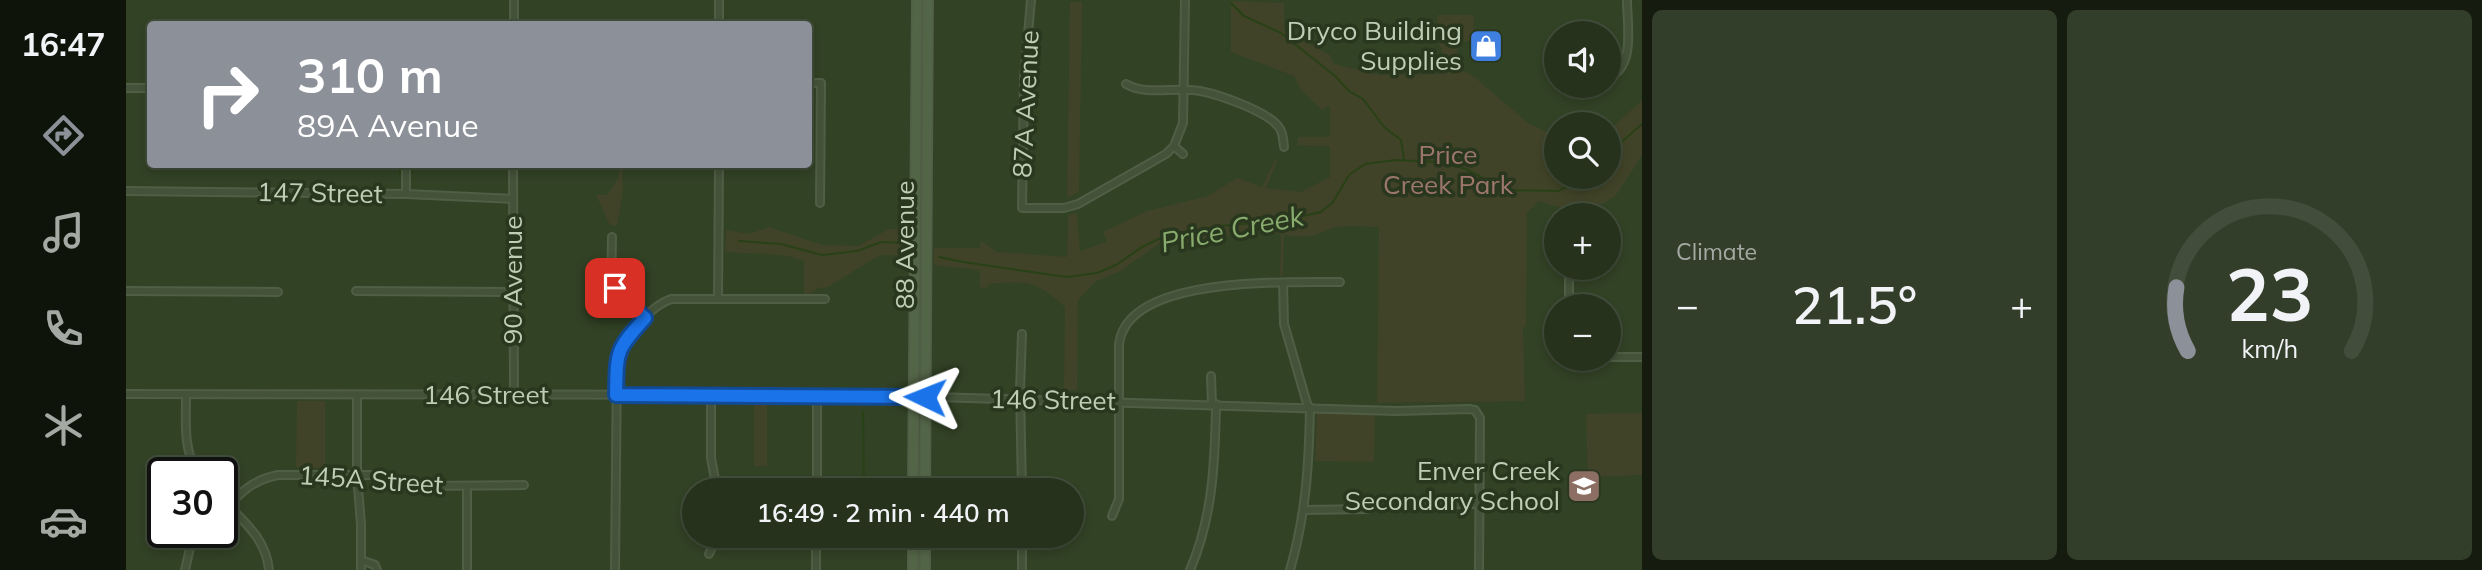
<!DOCTYPE html>
<meta charset="utf-8">
<style>
:root{--surface:#26321c;--page:#323e29;--text:#f1f3f6;--muted:#a4aaa3;--line:#424d3b;--accent:#8c9099}
body{margin:0;font-family:Mulish,sans-serif;background:var(--page);color:var(--text);height:100vh;display:flex;flex-direction:column;font-size:26px;white-space:nowrap}
*{box-sizing:border-box;margin:0}
p{font-size:23px;color:var(--muted)}
.icon{flex:none;width:38px;height:38px;fill:none;stroke:currentColor;stroke-width:2;stroke-linecap:round;stroke-linejoin:round}
.map{position:relative;flex:1;overflow:hidden}
.details{display:flex;flex-direction:column;gap:10px;padding:10px;background:#151c0f;width:840px}
.details>*{flex:none}
.banner{position:absolute;left:21px;top:21px;width:665px;height:147px;border-radius:7px;box-shadow:0 4px 10px #0003,0 0 0 2px var(--line);background:#8c9099;color:#fff;overflow:hidden}
.controls{position:absolute;left:1418px;top:21px;display:grid;gap:14px}
.controls a{display:grid;place-items:center;width:77px;height:77px;border-radius:50%;background:var(--surface);box-shadow:0 4px 10px #0003,0 0 0 2px var(--line);font-size:35px}
.speed{position:absolute;left:21px;top:457px;display:flex;gap:14px;font-size:35px;font-weight:700;text-align:center}
.speed>*{display:grid;place-content:center;width:91px;height:91px;border-radius:50%;background:var(--surface);box-shadow:0 4px 10px #0003,0 0 0 2px var(--line);line-height:1}
.speed .limit{border:4px solid #111;border-radius:10px;background:#fff;color:#111}
.pin{position:absolute;display:grid;place-items:center;width:60px;height:60px;color:#fff;margin:-30px;border-radius:14px;box-shadow:0 4px 10px #0006}
.me{position:absolute;width:77px;margin:-38px;rotate:272deg;stroke-linejoin:round;filter:drop-shadow(0 0 5px #0008)}
.turn{display:flex;align-items:center;gap:24px;height:147px;padding:0 35px;font-size:32px}
.turn .icon{width:91px;height:91px;stroke-width:2.5}
.turn b{display:block;font-size:49px;line-height:60px}
.big{font-size:52px;font-weight:600;line-height:1.1}
.details .widget{flex:1;display:flex;flex-direction:column;justify-content:center;gap:10px;min-width:0;padding:0 24px;border-radius:10px;background:var(--page)}
.details .dial{align-items:center;gap:0}
.dial svg{height:182px;overflow:visible;fill:none;stroke:var(--line);stroke-width:7;stroke-linecap:round;text-anchor:middle}
.dial text{fill:var(--text);stroke:none}
.heat{display:flex;justify-content:space-between;align-items:center;font-size:38px;direction:ltr}
.details .tiles{flex:1;display:grid;gap:10px;grid-template-columns:repeat(2,1fr)}
.trip{position:absolute;left:556px;top:478px;width:402px;height:70px;border-radius:35px;background:var(--surface);box-shadow:0 4px 10px #0003,0 0 0 2px var(--line);font-weight:600;line-height:70px;text-align:center}
main{display:flex;flex:1;min-height:0}
.dock{display:flex;flex-direction:column;width:126px;justify-content:space-around;align-items:center;background:#0f140b;color:var(--muted)}
.dock .icon{width:49px;height:49px}
.dock .on{color:var(--accent)}
.dock b{font-size:32px;color:var(--text)}
.map>svg:first-child{display:block}
.green{fill:#404327}
.lines{fill:none;stroke-linecap:round;stroke-linejoin:round}
.stream{stroke:#294117;stroke-width:2}
.minor-casing{stroke:#505e46;stroke-width:10}
.secondary-casing{stroke:#505e46;stroke-width:12}
.minor{stroke:#445239;stroke-width:6}
.secondary{stroke:#536547;stroke-width:9}
.route-casing{stroke:#114b97;stroke-width:18}
.route{stroke:#1a73e8;stroke-width:12}
.labels{text-anchor:middle;stroke-width:7;stroke-linejoin:round;paint-order:stroke}
.poi-label{font-size:26px;fill:#bfccb6;stroke:#29371e;text-anchor:end}
.street-label{font-size:26px;fill:#bfccb6;stroke:#29371e}
.park-label{font-size:26px;fill:#9e776c;stroke:#29371e}
.water-label{font-size:28px;font-style:italic;fill:#89ac6e;stroke:#29371e}
</style>
<main>
<nav class="dock">
<b>16:47</b>
<svg class="icon on" aria-label="directions" viewBox="0 0 24 24"><path d="M12 3l9 9-9 9-9-9zM9 14v-3h6M13 9l2 2-2 2"/></svg>
<svg class="icon" aria-label="music" viewBox="0 0 24 24"><path d="M9 18V5l10-2v13"/><circle cx="6" cy="18" r="3"/><circle cx="16" cy="16" r="3"/></svg>
<svg class="icon" aria-label="phone" viewBox="0 0 24 24"><path d="M5 4h4l2 5-3 2q2 4 5 5l2-3 5 2v4C11 20 4 13 5 4z"/></svg>
<svg class="icon" aria-label="climate" viewBox="0 0 24 24"><path d="M12 3v18M4 7l16 10M4 17L20 7"/></svg>
<svg class="icon" aria-label="car" viewBox="0 0 24 24"><path d="M5 17H2v-5l4-1 3-4h7l3 4 3 1v5h-3M9 17h6M6 11h13"/><circle cx="7" cy="17" r="2"/><circle cx="17" cy="17" r="2"/></svg>
</nav>
<div class="map">
<svg width="1516" height="570" viewBox="0 0 1516 570">
<rect width="100%" height="100%" fill="#324225"/>
<g class="green">
<path d="M1105,1L1158,3V30L1204,55L1208,64L1254,75L1316,74L1318,58L1313,42L1311,15H1348L1347,40L1333,42L1331,48L1332,68L1347,76L1402,123L1430,136V177H1482V132L1516,100V156L1490,195L1478,203L1445,211L1413,201L1401,212L1400,326L1397,327L1399,401L1251,403L1253,227C1242,227 1216,224 1207,228C1185,237 1183,238 1158,235L1157,276H1154L1155,235L1134,229L1058,243L1046,240L1034,243L995,271L969,282L952,300L951,390H938L939,307C910,281 902,280 864,284L861,288L854,287V270L808,265V248H854V240L871,252L941,257L942,215L951,213L954,251L981,242L977,232L1021,211L1082,196L1111,178L1136,187L1149,160L1151,161L1140,188L1175,192L1204,177V146L1172,145V137H1204V105L1196,110L1175,90L1168,76L1105,52Z"/>
<path d="M944,2H956L953,192L941,198Z"/>
<path d="M493,165H496L497,192L491,226L484,225L470,195H481L493,177Z"/>
<path d="M643,227L696,245L732,246L763,229L783,228V255H754L702,287L692,288L685,294H678V261C647,250 629,256 599,251L600,230L623,234Z"/>
<path d="M171,401H199V468L170,467Z"/>
<rect x="628" y="405" width="13" height="61"/>
<path d="M1193,412L1249,414L1248,462L1189,461L1191,413Z"/>
<path d="M1516,413V475L1462,477L1460,414Z"/>
</g>
<g class="lines">
<g class="stream">
<path d="M1105,3L1118,16L1155,33L1209,76L1223,91L1237,99L1258,127L1275,140L1278,159"/>
<path d="M382,22V24"/>
<path d="M0,81H1"/>
<path d="M23,94H24"/>
<path d="M1482,154L1516,124"/>
<path d="M274,164V177"/>
<path d="M286,164V173"/>
<path d="M613,241L655,244L696,255L731,251L755,242L780,243"/>
<path d="M813,257L837,262L941,277L971,273L990,265L1016,247L1035,238L1093,226L1154,221L1195,212L1207,202L1223,175L1239,164L1270,160L1312,162L1340,169L1379,190L1432,191L1461,177"/>
<path d="M737,412L738,490"/>
</g>
<g class="minor-casing">
<g id="minor">
<path d="M905,0L898,80L896,208H938L952,204L1040,154L1048,146L1057,123L1059,0"/>
<path d="M388,24V0"/>
<path d="M593,24V0"/>
<path d="M1482,78C1510,67 1501,25 1501,0"/>
<path d="M682,83H695L694,203"/>
<path d="M1000,84C1019,95 1044,88 1065,90C1085,91 1139,110 1152,126C1157,131 1157,139 1158,147"/>
<path d="M0,88H24"/>
<path d="M1048,146L1057,154"/>
<path d="M387,164L388,395"/>
<path d="M0,191L280,194L387,199"/>
<path d="M280,194V164"/>
<path d="M486,237C485,286 483,285 519,318"/>
<path d="M1157,283L1158,324L1182,407"/>
<path d="M0,291L152,292"/>
<path d="M230,291L387,292"/>
<path d="M592,298L593,164"/>
<path d="M1443,306V268"/>
<path d="M1482,357H1516"/>
<path d="M1085,376L1086,404"/>
<path d="M0,394L742,395L1271,411L1343,409L1349,410L1354,418L1353,570"/>
<path d="M60,395C60,421 57,449 71,472"/>
<path d="M231,395V475L235,524V570"/>
<path d="M585,395V458L591,490"/>
<path d="M691,490V395"/>
<path d="M896,490L894,390L896,334"/>
<path d="M96,499C117,521 140,538 143,570"/>
<path d="M1291,504H1354"/>
<path d="M1178,510L1242,509"/>
<path d="M96,512C114,493 126,480 152,475H251L291,486L398,485"/>
<path d="M986,516L993,499V345C1000,274 1163,283 1214,282"/>
<path d="M896,536V570"/>
<path d="M583,554L591,536"/>
<path d="M235,560L249,565L251,570"/>
<path d="M59,570L64,548L75,532"/>
<path d="M341,570V486"/>
<path d="M489,570L491,362C494,340 525,306 545,299H699"/>
<path d="M690,570V536"/>
<path d="M1064,570C1087,517 1089,461 1090,404"/>
<path d="M1164,570C1180,514 1183,465 1184,407"/>
</g>
</g>
<g class="secondary-casing">
<g id="secondary">
<path d="M787,490L791,0"/>
<path d="M799,490L802,0"/>
<path d="M799,536V570"/>
<path d="M787,570V536"/>
</g>
</g>
<use href="#minor" class="minor"/>
<use href="#secondary" class="secondary"/>
</g>
<g class="lines">
<g class="route-casing">
<path id="route" d="M489,288L519,318C489,351 491,351 490,395L799,397"/>
</g>
<use href="#route" class="route"/>
</g>
<defs>
<g id="shop-square" transform="scale(1.75)"><rect x="-9" y="-9" width="18" height="18" rx="4" fill="#3f7fe0" stroke="#29371e"/><path d="M-5-2.5h2.3a2.7 3.5 0 0 1 5.4 0H5L5.5 6h-11ZM-1.5-2.5h3a1.5 2.3 0 0 0-3 0Z" fill="#fff"/></g>
<g id="school-square" transform="scale(1.75)"><rect x="-9" y="-9" width="18" height="18" rx="4" fill="#8d6e63" stroke="#29371e"/><path d="M0-5L7-2L0 1L-7-2ZM-4 1L0 2.5L4 1V4Q0 6-4 4Z" fill="#fff"/></g>
</defs>
<g fill-rule="evenodd">
<use href="#shop-square" x="1360" y="46"/>
<use href="#school-square" x="1458" y="486"/>
</g>
<g class="labels">
<g class="poi-label">
<text x="1336" y="40">Dryco Building<tspan x="1336" dy="30">Supplies</tspan></text>
<text x="1434" y="480">Enver Creek<tspan x="1434" dy="30">Secondary School</tspan></text>
</g>
<g class="street-label">
<text transform="translate(900 104) rotate(-87)" y="9">87A Avenue</text>
<text transform="translate(194 193) rotate(1)" y="9">147 Street</text>
<text transform="translate(779 245) rotate(-90)" y="9">88 Avenue</text>
<text transform="translate(387 280) rotate(-90)" y="9">90 Avenue</text>
<text x="360" y="404">146 Street</text>
<text transform="translate(927 400) rotate(1)" y="9">146 Street</text>
<text transform="translate(245 480) rotate(4)" y="9">145A Street</text>
</g>
<g class="park-label">
<text x="1322" y="164">Price<tspan x="1322" dy="30">Creek Park</tspan></text>
</g>
<g class="water-label">
<text transform="translate(1106 229) rotate(-11)" y="10">Price Creek</text>
</g>
</g>
</svg>
<div class="controls">
<a><svg class="icon" aria-label="sound" viewBox="0 0 24 24"><path d="M4 9h4l5-4v14l-5-4H4zM17 9q2 3 0 6"/></svg></a>
<a><svg class="icon" aria-label="search" viewBox="0 0 24 24"><circle cx="10" cy="10" r="6"/><path d="M15 15l6 6"/></svg></a>
<a>+</a>
<a>−</a>
</div>
<div class="speed"><div class="limit">30</div></div>
<div class="pin" style="left:489px;top:288px;background:#d93025"><svg class="icon" aria-label="arrive" viewBox="0 0 24 24"><path d="M6 21V4h12l-3 4 3 4H6"/></svg></div>
<svg class="me" style="left:799px;top:397px" viewBox="-20 -20 40 40"><path d="M0-17L14 15 0 8-14 15z" fill="#1a73e8" stroke="#fff" stroke-width="4"/></svg>
<div class="trip">16:49 · 2 min · 440 m</div>
<div class="banner">
<div class="turn"><svg class="icon" aria-label="right" viewBox="0 0 24 24"><path d="M7 20v-9h11M14 6l5 5-5 5"/></svg><div><b>310 m</b>89A Avenue</div></div>
</div>
</div>
<section class="details">
<div class="tiles">
<div class="widget"><p>Climate</p>
<div class="heat"><a>−</a><b class="big">21.5°</b><a>+</a></div>
</div>
<div class="widget dial"><svg viewBox="0 0 100 80">
<path d="M14 69A42 42 0 1 1 86 69"/>
<path d="M14 69A42 42 0 0 1 9 41" stroke="#8c9099"/>
<text x="50" y="56" font-size="32" font-weight="700">23</text>
<text x="50" y="72" font-size="11">km/h</text>
</svg></div>
</div>
</section>
</main>
